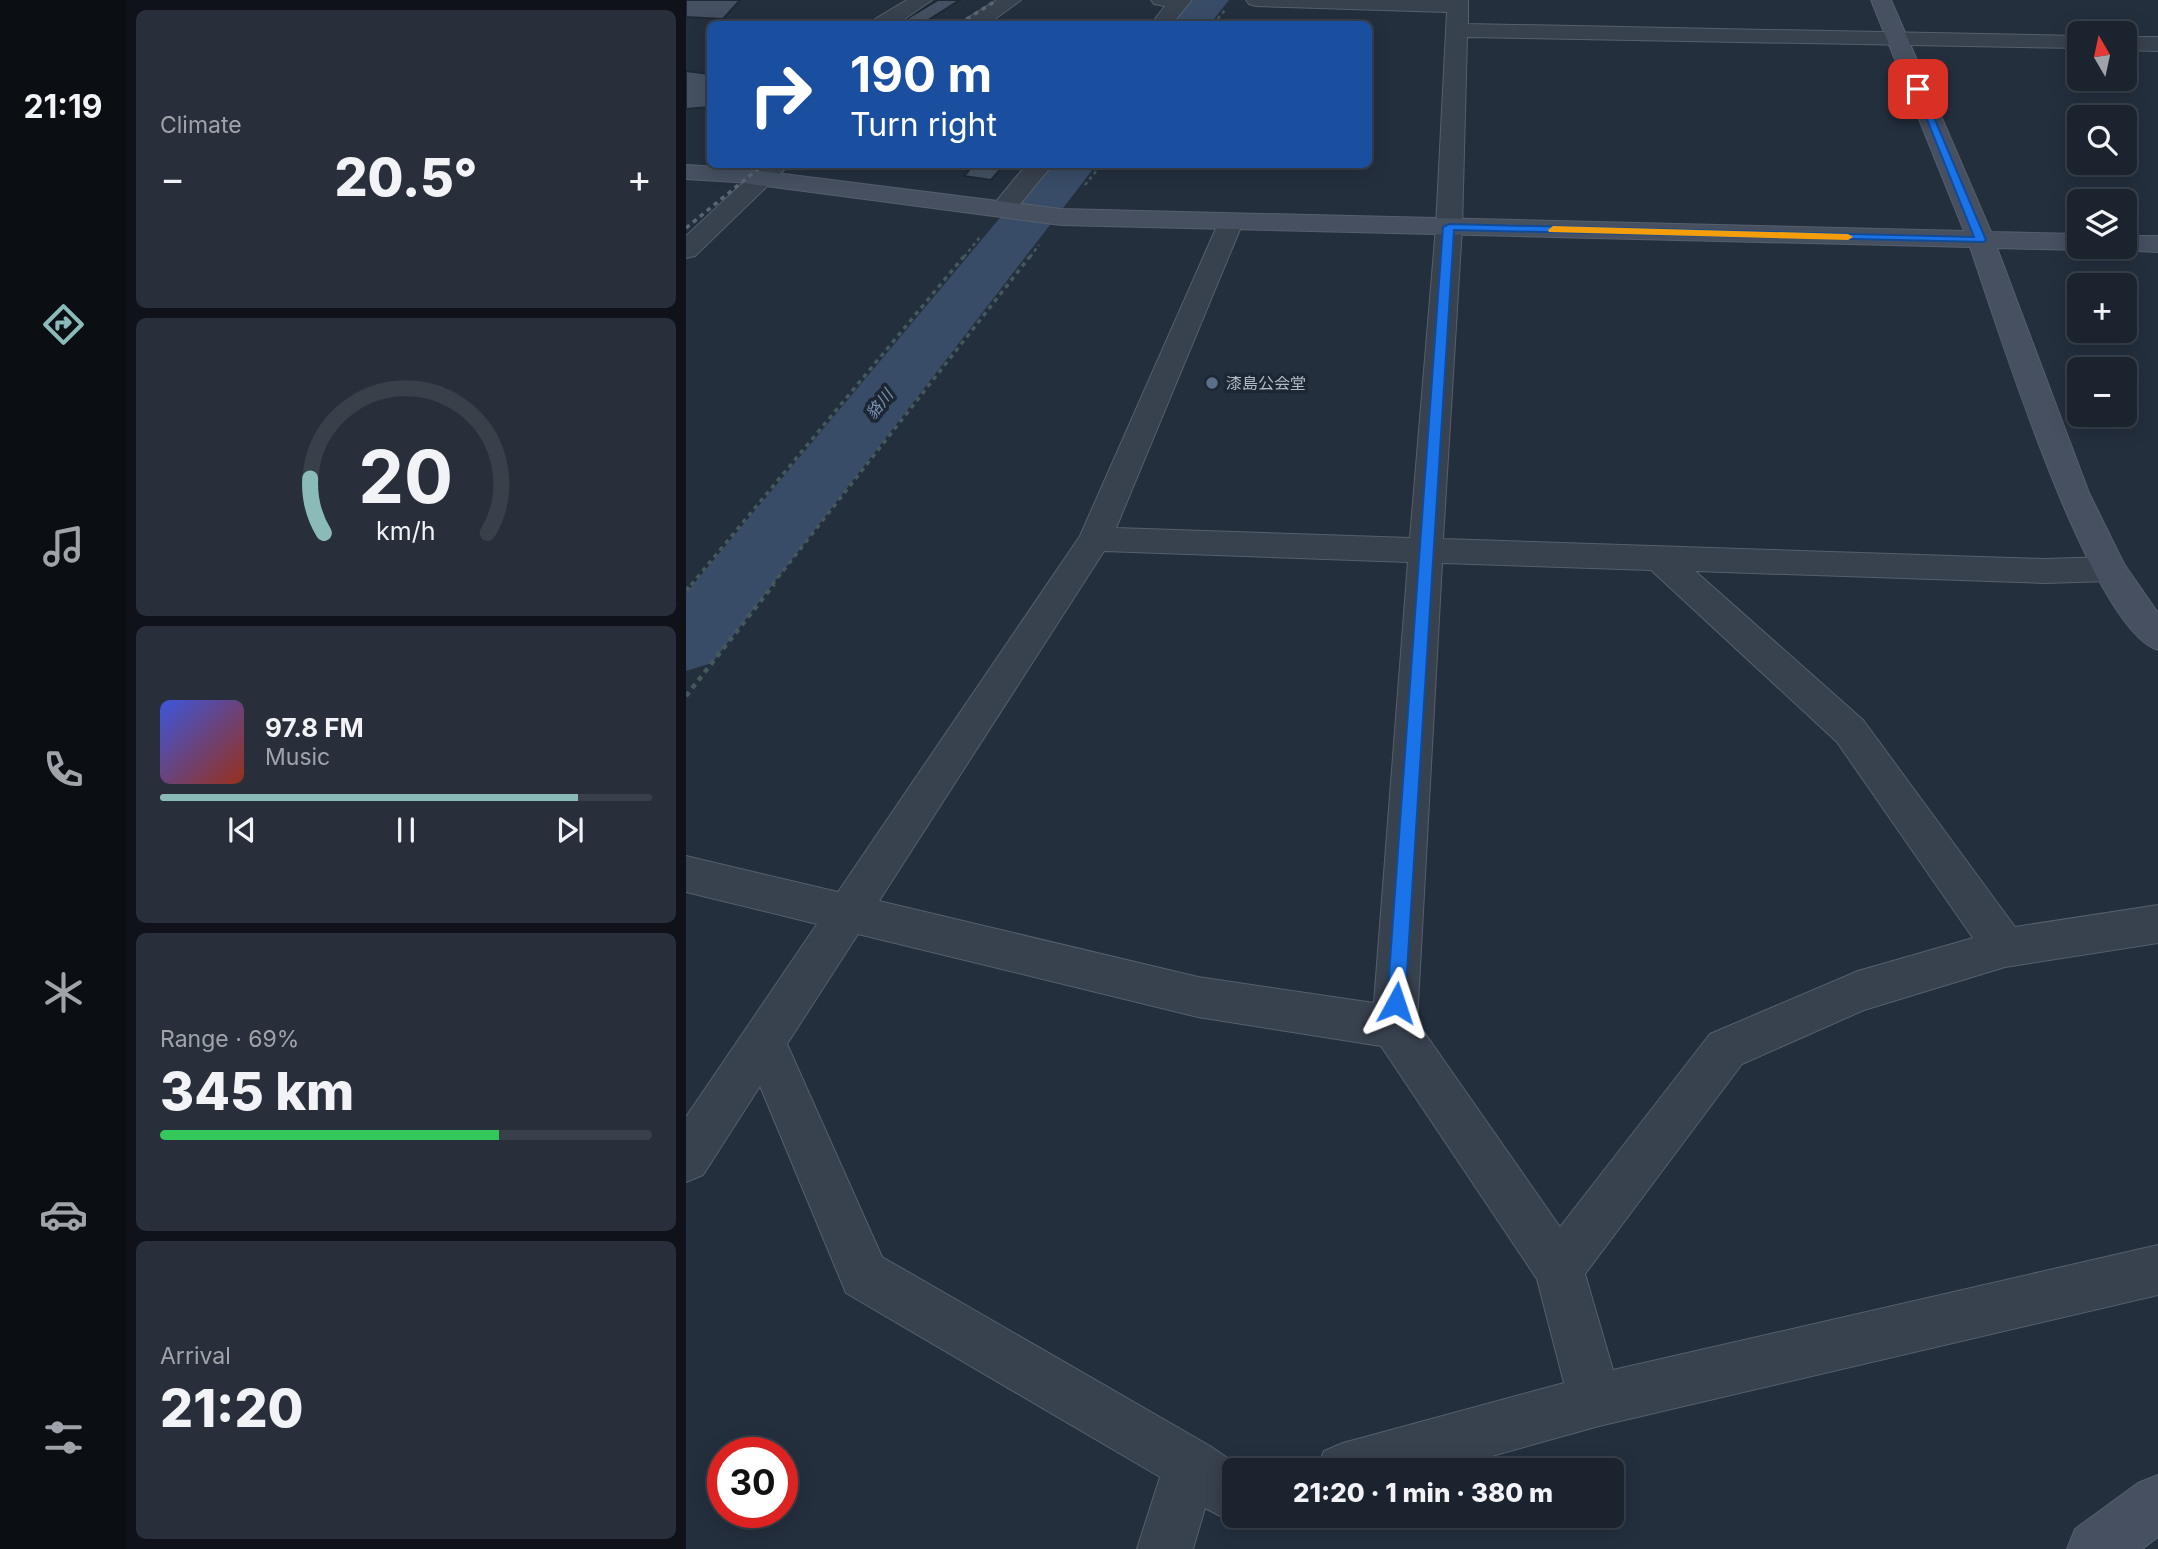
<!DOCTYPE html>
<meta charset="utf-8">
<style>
:root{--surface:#1b232e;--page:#282f3a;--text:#f1f3f6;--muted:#a0a4aa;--line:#39404a;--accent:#8bbbb9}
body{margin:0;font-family:Inter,"Noto Sans JP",sans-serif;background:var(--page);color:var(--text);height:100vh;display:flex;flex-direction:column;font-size:26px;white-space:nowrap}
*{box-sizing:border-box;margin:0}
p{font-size:23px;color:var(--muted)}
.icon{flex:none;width:38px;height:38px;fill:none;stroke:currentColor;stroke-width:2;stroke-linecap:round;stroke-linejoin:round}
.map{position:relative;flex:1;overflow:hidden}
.drawer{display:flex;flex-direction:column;gap:10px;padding:10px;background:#0f1319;width:560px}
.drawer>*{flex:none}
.hud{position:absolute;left:21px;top:21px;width:665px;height:147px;border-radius:10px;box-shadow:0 4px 18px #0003,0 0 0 2px var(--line);background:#1a4fa0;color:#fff;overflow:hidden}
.needle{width:46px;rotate:351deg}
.controls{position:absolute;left:1381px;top:21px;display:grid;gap:14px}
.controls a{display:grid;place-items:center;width:70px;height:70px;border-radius:10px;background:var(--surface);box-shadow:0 4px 18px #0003,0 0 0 2px var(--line);font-size:35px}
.speed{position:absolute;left:21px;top:1437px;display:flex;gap:14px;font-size:35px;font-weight:700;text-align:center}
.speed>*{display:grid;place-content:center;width:91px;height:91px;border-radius:50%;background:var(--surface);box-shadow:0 4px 18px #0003,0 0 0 2px var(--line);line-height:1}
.speed .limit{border:10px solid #d22;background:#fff;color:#111}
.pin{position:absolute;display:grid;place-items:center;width:60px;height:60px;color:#fff;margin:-30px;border-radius:14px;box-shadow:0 4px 10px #0006}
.me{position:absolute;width:77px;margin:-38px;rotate:5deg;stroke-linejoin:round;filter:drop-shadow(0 0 5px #0008)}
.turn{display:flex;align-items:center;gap:24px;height:147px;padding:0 28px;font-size:32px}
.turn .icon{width:91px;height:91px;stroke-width:2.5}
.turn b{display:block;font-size:49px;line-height:60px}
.big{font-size:52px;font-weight:800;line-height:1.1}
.drawer .tile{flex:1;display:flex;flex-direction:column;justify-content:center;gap:10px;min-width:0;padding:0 24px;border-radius:10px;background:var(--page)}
.drawer .dial{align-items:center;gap:0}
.dial svg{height:182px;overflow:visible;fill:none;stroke:var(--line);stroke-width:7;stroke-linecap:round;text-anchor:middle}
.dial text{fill:var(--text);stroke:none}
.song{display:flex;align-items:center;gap:21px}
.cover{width:84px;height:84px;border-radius:10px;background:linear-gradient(135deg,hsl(230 70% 55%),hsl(10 70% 35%))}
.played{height:7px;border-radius:4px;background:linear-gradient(90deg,var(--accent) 85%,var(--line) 85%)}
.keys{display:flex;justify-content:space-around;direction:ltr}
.heat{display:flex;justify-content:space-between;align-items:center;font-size:38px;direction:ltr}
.charge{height:10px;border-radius:5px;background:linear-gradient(90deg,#34c759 69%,var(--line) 0)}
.trip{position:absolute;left:536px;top:1458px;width:402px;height:70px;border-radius:10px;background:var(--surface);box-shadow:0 4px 18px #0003,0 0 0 2px var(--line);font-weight:800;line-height:70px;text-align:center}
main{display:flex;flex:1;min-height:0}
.tabs{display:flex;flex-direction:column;width:126px;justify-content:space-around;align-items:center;background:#0b0e12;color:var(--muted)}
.tabs .icon{width:49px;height:49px}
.tabs .current{color:var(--accent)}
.tabs b{font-size:32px;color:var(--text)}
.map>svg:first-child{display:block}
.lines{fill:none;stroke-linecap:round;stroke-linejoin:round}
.river{fill:#394c67;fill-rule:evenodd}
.building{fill:#455162;stroke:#1f2835;stroke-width:2}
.street-casing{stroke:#565f6c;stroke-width:2}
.secondary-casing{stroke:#565f6c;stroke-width:2}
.path-far2{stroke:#44595c;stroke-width:2.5;stroke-dasharray:3.5 3.5;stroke-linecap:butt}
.path-far1{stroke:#44595c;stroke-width:3.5;stroke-dasharray:4.5 4.5;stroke-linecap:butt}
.path{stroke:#44595c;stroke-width:4.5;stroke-dasharray:5 5;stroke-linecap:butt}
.street{fill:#38414e;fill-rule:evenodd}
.secondary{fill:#465061;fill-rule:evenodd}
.rail{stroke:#5a6575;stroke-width:3.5;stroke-dasharray:4.5 4.5;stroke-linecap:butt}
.route{fill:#1a73e8;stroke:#114b97;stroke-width:2}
.slow{fill:#f59e0b}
.service-dot{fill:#5c6f8a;stroke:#1d2633;stroke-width:2.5}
.labels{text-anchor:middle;stroke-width:7;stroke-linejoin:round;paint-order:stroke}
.far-poi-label{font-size:16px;fill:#b4bcc9;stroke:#1d2633;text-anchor:start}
.far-water-label{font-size:16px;font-style:italic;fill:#7c92b1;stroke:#1d2633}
</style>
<main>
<nav class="tabs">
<b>21:19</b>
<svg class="icon current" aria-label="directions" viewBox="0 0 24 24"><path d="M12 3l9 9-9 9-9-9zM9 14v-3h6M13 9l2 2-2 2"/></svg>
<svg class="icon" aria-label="music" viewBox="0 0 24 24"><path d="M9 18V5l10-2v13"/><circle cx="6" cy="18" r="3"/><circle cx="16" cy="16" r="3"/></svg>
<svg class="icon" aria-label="phone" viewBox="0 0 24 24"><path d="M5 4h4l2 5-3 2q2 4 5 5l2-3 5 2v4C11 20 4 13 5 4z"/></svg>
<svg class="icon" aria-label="climate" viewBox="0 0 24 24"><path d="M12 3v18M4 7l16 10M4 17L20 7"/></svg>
<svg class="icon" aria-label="car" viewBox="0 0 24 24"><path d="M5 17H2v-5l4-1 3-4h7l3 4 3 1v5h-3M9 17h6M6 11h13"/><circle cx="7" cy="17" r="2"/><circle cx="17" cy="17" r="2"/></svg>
<svg class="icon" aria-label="filters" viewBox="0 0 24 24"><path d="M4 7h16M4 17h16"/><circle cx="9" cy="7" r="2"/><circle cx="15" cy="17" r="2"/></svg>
</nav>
<section class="drawer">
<div class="tile"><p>Climate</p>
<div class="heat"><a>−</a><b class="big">20.5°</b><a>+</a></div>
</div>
<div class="tile dial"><svg viewBox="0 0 100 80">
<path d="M14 69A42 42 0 1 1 86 69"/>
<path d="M14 69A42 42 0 0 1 8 45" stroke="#8bbbb9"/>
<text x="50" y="56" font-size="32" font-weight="700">20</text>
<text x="50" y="72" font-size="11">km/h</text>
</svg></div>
<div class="tile">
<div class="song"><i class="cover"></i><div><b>97.8 FM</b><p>Music</p></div></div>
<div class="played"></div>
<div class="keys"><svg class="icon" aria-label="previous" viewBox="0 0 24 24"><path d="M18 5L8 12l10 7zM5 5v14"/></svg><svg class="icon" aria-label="pause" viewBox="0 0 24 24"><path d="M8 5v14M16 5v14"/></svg><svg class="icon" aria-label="next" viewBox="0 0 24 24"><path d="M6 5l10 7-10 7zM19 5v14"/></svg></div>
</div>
<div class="tile"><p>Range · 69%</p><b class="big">345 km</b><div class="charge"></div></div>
<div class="tile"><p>Arrival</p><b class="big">21:20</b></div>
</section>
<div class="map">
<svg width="1472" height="1549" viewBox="0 0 1472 1549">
<rect width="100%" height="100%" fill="#242f3e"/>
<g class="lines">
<g class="river">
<path d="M499,0H543L524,24H481Z"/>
<path d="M359,164H411L26,663L0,671V593Z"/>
</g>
</g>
<g class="building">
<path d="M0,0H54L37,19L0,17Z"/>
<path d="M252,0H274L236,24H212Z"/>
<path d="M0,71L24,74V107L0,109Z"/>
<path d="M288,164H319L305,180L278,176Z"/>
</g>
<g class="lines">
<g class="street-casing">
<g id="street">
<path d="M221,0H246L211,24H187L189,19Z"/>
<path d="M311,0H335L302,24H278L280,19Z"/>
<path d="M465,0H505V1L486,24H465L479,6L468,4Z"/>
<path d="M560,0H782V24L1393,36V48L781,37L776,227L757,539L1359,559L1423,557L1435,560L1440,569L1435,578L1423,581L1359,583L1009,571L1177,720L1329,927L1472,905V943L1319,967L1178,1010L1056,1064L899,1274L927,1370L1472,1245V1295L913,1426L756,1470H630L638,1451L657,1443L878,1383L851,1279L695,1046L512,1017L172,934L101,1044L196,1257L524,1446L559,1470H548V1516H565L548,1523L519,1508L507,1549H451L474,1477L160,1293L74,1086L17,1175L0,1182V1117L131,924L0,892V856L152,892L394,536L535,217L544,214L553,217L557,222L430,528L724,538L750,227L761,12L570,6L563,4ZM418,551L722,562L688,1003L512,977L193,901ZM756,563L965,570L1151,742L1287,938L1172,971L1024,1034L874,1227L731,1022Z"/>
<path d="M1438,37H1472V51L1438,50Z"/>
<path d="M77,164H104L9,256L0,258V236Z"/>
<path d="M341,164H367L326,214L317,217L308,214L304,209Z"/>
</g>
</g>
<g class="secondary-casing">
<g id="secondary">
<path d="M1185,0H1205L1305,232L1393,234V247H1403L1393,250L1311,248L1403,493L1438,564L1472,613V650C1404,629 1310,321 1284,247L375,225L50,182L0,179V165L50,168L375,209L1278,231Z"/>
<path d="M1438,236H1472V252L1429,250L1427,247H1438Z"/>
<path d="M1472,1475V1537L1456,1549H1381L1389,1529L1452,1483Z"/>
</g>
</g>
<g class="path-far2">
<path d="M527,24L540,9"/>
<path d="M399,185L416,164"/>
<path d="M278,257L294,237"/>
<path d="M344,257L353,245"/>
</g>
<g class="path-far1">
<path d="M5,585L279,255"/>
<path d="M86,585L345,255"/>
</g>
<g class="path">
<path d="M0,591L6,584"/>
<path d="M0,696L88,584"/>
</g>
<use href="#street" class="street"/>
<use href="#secondary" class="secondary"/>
<g class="rail">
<path d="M273,24L311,0"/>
<path d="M0,228L78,164"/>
</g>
</g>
<path class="route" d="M1228,87L1236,89L1300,240L1298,242L768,230L719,1003L717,1009L710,1011L704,1009L701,1003L757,227L763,224L1288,237Z"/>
<path class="slow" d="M867,226L1162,234L1167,237L1162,240L863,232L862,230Z"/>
<circle class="service-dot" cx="526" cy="383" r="7"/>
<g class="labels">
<g class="far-poi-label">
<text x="540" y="389">漆島公会堂</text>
</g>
<g class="far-water-label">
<text transform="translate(193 404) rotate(-51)" y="6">貉川</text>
</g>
</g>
</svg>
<div class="controls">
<a><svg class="needle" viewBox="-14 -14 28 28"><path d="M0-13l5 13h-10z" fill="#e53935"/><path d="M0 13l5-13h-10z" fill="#a0a4aa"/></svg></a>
<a><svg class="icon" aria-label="search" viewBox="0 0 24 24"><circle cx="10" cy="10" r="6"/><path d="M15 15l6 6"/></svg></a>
<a><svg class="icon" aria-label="layers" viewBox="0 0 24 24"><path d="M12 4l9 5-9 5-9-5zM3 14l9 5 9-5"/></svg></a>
<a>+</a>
<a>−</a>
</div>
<div class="speed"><div class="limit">30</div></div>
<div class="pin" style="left:1232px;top:89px;background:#d93025"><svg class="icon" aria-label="arrive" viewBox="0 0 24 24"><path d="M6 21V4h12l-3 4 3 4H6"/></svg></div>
<svg class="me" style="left:710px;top:1003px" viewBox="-20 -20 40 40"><path d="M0-17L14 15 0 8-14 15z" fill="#1a73e8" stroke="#fff" stroke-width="4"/></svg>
<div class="trip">21:20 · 1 min · 380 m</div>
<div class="hud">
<div class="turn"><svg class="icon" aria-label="right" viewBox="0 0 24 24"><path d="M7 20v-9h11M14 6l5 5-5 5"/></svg><div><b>190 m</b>Turn right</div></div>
</div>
</div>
</main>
